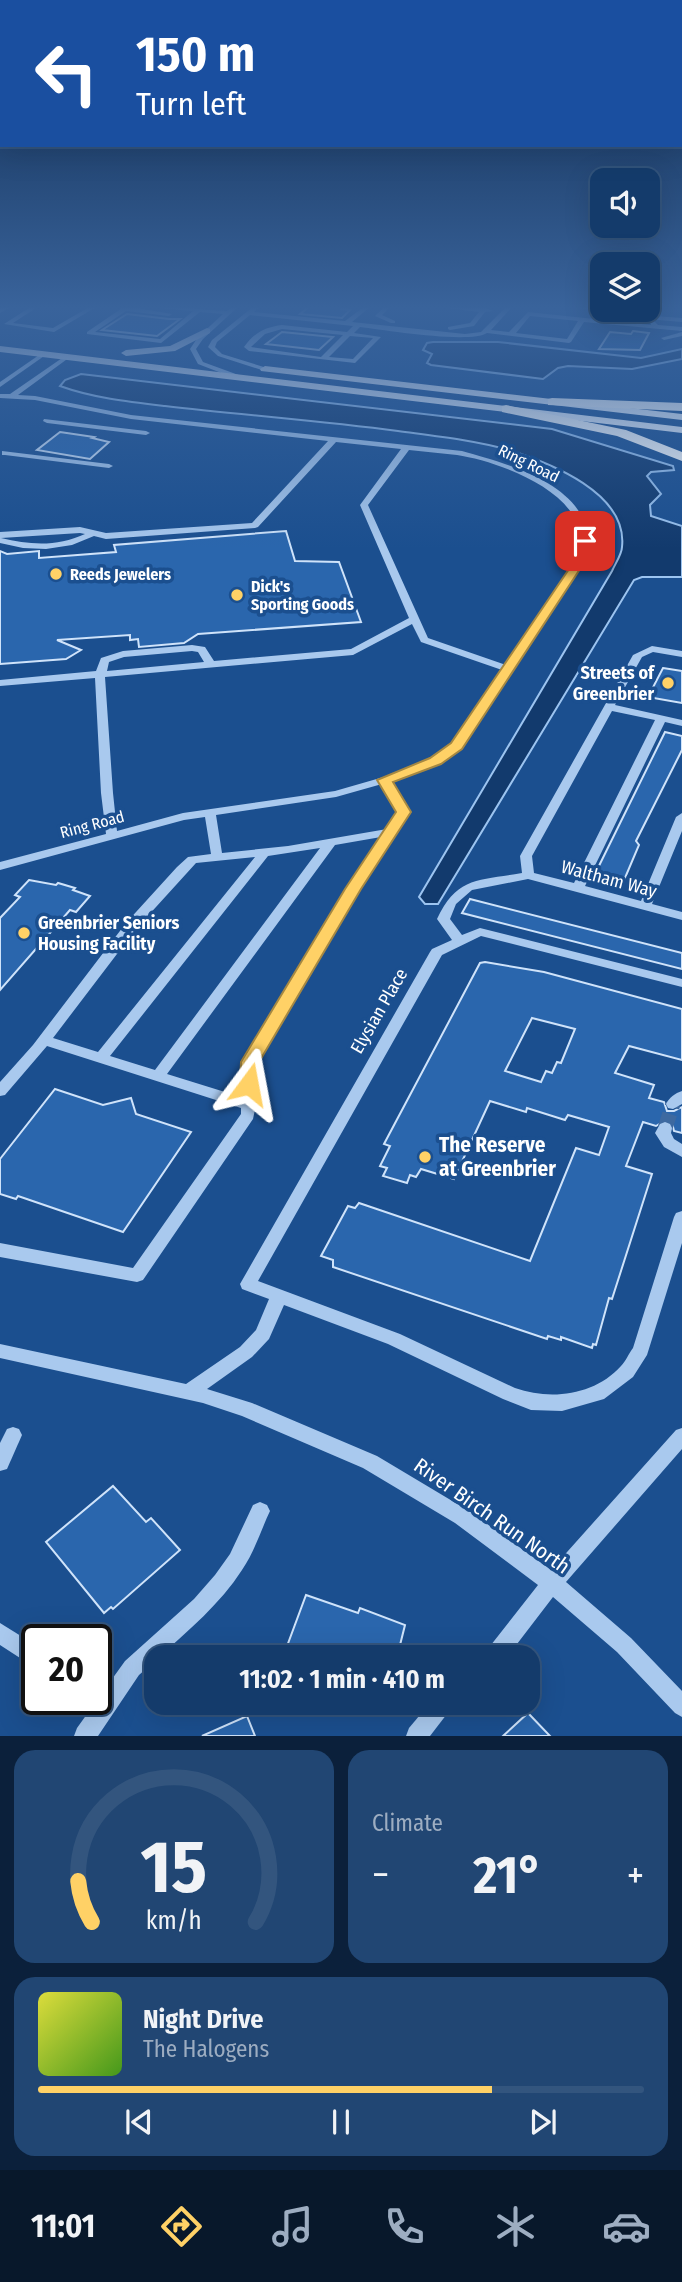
<!DOCTYPE html>
<meta charset="utf-8">
<style>
:root{--surface:#143b6b;--page:#214673;--text:#f1f3f6;--muted:#9dadc1;--line:#33557e;--accent:#ffd166}
body{margin:0;font-family:"Fira Sans Condensed",sans-serif;background:var(--page);color:var(--text);height:100vh;display:flex;flex-direction:column;font-size:26px;white-space:nowrap}
*{box-sizing:border-box;margin:0}
p{font-size:23px;color:var(--muted)}
.icon{flex:none;width:38px;height:38px;fill:none;stroke:currentColor;stroke-width:2;stroke-linecap:round;stroke-linejoin:round}
.map{position:relative;height:1736px;overflow:hidden}
.side{display:flex;flex-direction:column;gap:14px;padding:14px;background:#0b203b;flex:1}
.side>*{flex:none}
.top-card{position:absolute;left:0px;top:0px;width:682px;height:147px;box-shadow:0 7px 28px #0002,0 0 0 2px var(--line);background:#1a4fa0;color:#fff;overflow:hidden}
.controls{position:absolute;left:590px;top:168px;display:grid;gap:14px}
.controls a{display:grid;place-items:center;width:70px;height:70px;border-radius:14px;background:var(--surface);box-shadow:0 7px 28px #0002,0 0 0 2px var(--line);font-size:35px}
.speed{position:absolute;left:21px;top:1624px;display:flex;gap:14px;font-size:35px;font-weight:700;text-align:center}
.speed>*{display:grid;place-content:center;width:91px;height:91px;border-radius:50%;background:var(--surface);box-shadow:0 7px 28px #0002,0 0 0 2px var(--line);line-height:1}
.speed .limit{border:4px solid #111;border-radius:10px;background:#fff;color:#111}
.pin{position:absolute;display:grid;place-items:center;width:60px;height:60px;color:#fff;margin:-30px;border-radius:14px;box-shadow:0 4px 10px #0006}
.me{position:absolute;width:77px;margin:-38px;rotate:13deg;stroke-linejoin:round;filter:drop-shadow(0 0 5px #0008)}
.turn{display:flex;align-items:center;gap:24px;height:147px;padding:0 21px;font-size:32px}
.turn .icon{width:91px;height:91px;stroke-width:2.5}
.turn b{display:block;font-size:49px;line-height:60px}
.big{font-size:52px;font-weight:700;line-height:1.1}
.side .card{flex:1;display:flex;flex-direction:column;justify-content:center;gap:10px;min-width:0;padding:0 24px;border-radius:21px;background:var(--page)}
.side .dial{align-items:center;gap:0}
.dial svg{height:182px;overflow:visible;fill:none;stroke:var(--line);stroke-width:7;stroke-linecap:round;text-anchor:middle}
.dial text{fill:var(--text);stroke:none}
.song{display:flex;align-items:center;gap:21px}
.cover{width:84px;height:84px;border-radius:10px;background:linear-gradient(135deg,hsl(60 70% 55%),hsl(100 70% 35%))}
.played{height:7px;border-radius:4px;background:linear-gradient(90deg,var(--accent) 75%,var(--line) 75%)}
.keys{display:flex;justify-content:space-around;direction:ltr}
.heat{display:flex;justify-content:space-between;align-items:center;font-size:38px;direction:ltr}
.side .tiles{flex:1;display:grid;gap:14px;grid-template-columns:1fr 1fr}
.card:last-child{grid-column:span 2}
.trip{position:absolute;left:144px;top:1645px;width:396px;height:70px;border-radius:21px;background:var(--surface);box-shadow:0 7px 28px #0002,0 0 0 2px var(--line);font-weight:700;line-height:70px;text-align:center}
.dock{display:flex;height:112px;justify-content:space-around;align-items:center;background:#08182b;color:var(--muted)}
.dock .icon{width:49px;height:49px}
.dock .current{color:var(--accent)}
.dock b{font-size:32px;color:var(--text)}
.map>svg:first-child{display:block}
.water{fill:#123a6d;stroke:#9cc4f0;stroke-width:2}
.building{fill:#2a66ad;stroke:#cfe3fa;stroke-width:2;fill-rule:evenodd}
.lines{fill:none;stroke-linecap:round;stroke-linejoin:round}
.minor-tunnel{stroke:#3d69a0;stroke-width:15;stroke-dasharray:15 7;stroke-linecap:butt}
.minor{fill:#a9c9ee;fill-rule:evenodd}
.major{fill:#f0f6ff;fill-rule:evenodd}
.highway{fill:#fff;fill-rule:evenodd}
.route{fill:#ffd166;stroke:#a68842;stroke-width:2}
.poi-dot{fill:#ffd166;stroke:#1b4f8f;stroke-width:2.5}
.labels{text-anchor:middle;stroke-width:7;stroke-linejoin:round;paint-order:stroke}
.far-street-label{font-size:16px;fill:#fff;stroke:#1b4f8f}
.far-poi-label{font-size:16px;font-weight:bold;fill:#fff;stroke:#1b4f8f;text-anchor:start}
.poi-label{font-size:18px;font-weight:bold;fill:#fff;stroke:#1b4f8f;text-anchor:end}
.street-label{font-size:18px;fill:#fff;stroke:#1b4f8f}
.near-poi-label{font-size:21px;font-weight:bold;fill:#fff;stroke:#1b4f8f;text-anchor:start}
.near-street-label{font-size:21px;fill:#fff;stroke:#1b4f8f}
</style>
<div class="map">
<svg width="682" height="1736" viewBox="0 0 682 1736">
<rect width="100%" height="100%" fill="#1b4f8f"/>
<g class="water">
<path d="M433,342H498L641,358L682,349V359L632,369L568,366L558,368L543,379L431,365L427,363L432,354L423,350L427,343Z"/>
<path d="M81,374L552,429L673,466L674,470L651,472L647,476L661,494L650,505L651,516L682,526V577H642L634,580L438,904H425L419,897L612,571C615,564 622,554 622,547C628,493 550,463 509,450C473,440 435,436 398,431C321,421 243,415 165,406C130,402 93,398 60,386L65,380Z"/>
</g>
<g class="building">
<path d="M310,306H346L342,309L350,310L342,318L300,314Z"/>
<path d="M127,314L169,319H180L157,336L102,330Z"/>
<path d="M633,331L649,333L640,350L599,349L610,332L631,334Z"/>
<path d="M282,332L333,337L319,350L266,344Z"/>
<path d="M60,432L94,437L92,438L109,442L90,459L37,450Z"/>
<path d="M286,531L295,561L339,562L361,622L198,634L184,643L139,647L138,639L130,640V635L57,640L81,650L66,659L0,664V551L7,554L39,551V558L116,552L114,545Z"/>
<path d="M663,668L682,671V703L648,697Z"/>
<path d="M665,732L682,736V750L636,841L639,845L622,885L618,887L597,883L599,880L593,878Z"/>
<path d="M29,880L56,885L58,883L75,888L73,890L90,896L76,912L70,910L0,990V918L20,897L15,895Z"/>
<path d="M470,899L682,953V969L462,913Z"/>
<path d="M485,962L544,972L682,1009V1060L629,1046L615,1073L654,1085L649,1098L664,1102L667,1111H674L682,1107V1133L674,1131L672,1123L666,1120L656,1126L643,1122L626,1166L652,1174L612,1299L609,1298L596,1345L593,1344L592,1348L561,1337V1340L548,1336L547,1339L333,1267V1260L321,1256L348,1206L355,1208L359,1203L530,1261L576,1148L599,1155L609,1127L568,1115L565,1120L527,1108L526,1112L490,1101L454,1179L421,1169L416,1177L410,1175L407,1183L383,1176L387,1168L380,1166L390,1146L384,1144L480,963ZM532,1018L575,1029L561,1063L557,1062L552,1073L546,1071L541,1082L505,1071Z"/>
<path d="M55,1089L103,1105L131,1098L136,1114L191,1132L123,1232L18,1196L16,1199L0,1194V1159Z"/>
<path d="M113,1486L146,1522L151,1518L180,1550L113,1609L111,1607L104,1613L46,1542Z"/>
<path d="M306,1595L358,1613L360,1608L405,1625L397,1657H283Z"/>
<path d="M528,1713L550,1736H503Z"/>
<path d="M247,1716L255,1736H202Z"/>
</g>
<g class="lines">
<path class="minor-tunnel" d="M665,1128L673,1104"/>
<g class="minor">
<path d="M5,306H12L0,313V308Z"/>
<path d="M32,306H39L13,323L53,328L91,306H98L54,332L4,324Z"/>
<path d="M125,306L172,314L169,316L126,311L95,332L160,339L193,311L159,308L156,306L227,311L233,306H239L203,339L196,349L203,362L244,377L237,379L198,364L190,349L198,337L223,314L200,312L161,343L87,334V332Z"/>
<path d="M254,306H260L254,312L345,321L365,306H371L352,322L465,334L481,332L507,306H513L491,330L509,332L528,312L651,325L650,322L653,320L658,325L682,327V331L584,322L571,342L569,343L487,333C469,344 385,330 360,327L354,333L381,337L355,363L249,351L244,347C254,333 265,327 282,325L347,332L353,326L250,315L217,342L215,347L222,354L267,368V370L265,371L218,356L208,347L212,340ZM530,316L578,321L567,339L516,333ZM282,329L343,335L321,357L251,347L265,334ZM350,336L373,338L353,359L329,357Z"/>
<path d="M385,306H391L382,315L395,321V323H391L375,316Z"/>
<path d="M432,306L484,308L494,311L485,312L474,326L450,330L448,329V327L470,323L479,312Z"/>
<path d="M574,306H602L603,310L577,308Z"/>
<path d="M626,314L682,318V322L624,317L623,316Z"/>
<path d="M682,332V336L664,340L661,338Z"/>
<path d="M42,353L47,354L0,387V382Z"/>
<path d="M65,356L70,357L18,395L35,396L131,415L462,451C505,463 586,484 588,540C588,548 584,558 582,566L461,748L440,763L392,781L410,812L359,889L257,1062L256,1105L253,1119L143,1280L137,1282L0,1257V1243L133,1268L241,1114V1108L47,1046L5,1095L0,1096V1082L33,1045L126,923L177,867L188,857L211,854L205,817L184,820L0,870V862L106,834L101,793L95,678L0,686V680L96,671L101,658L123,651L192,645L205,647L214,661L351,649L409,618L360,505L401,449L336,442L258,527L255,528L106,539L94,536L72,545L46,549L23,548L0,543V532L80,527L106,533L252,523L328,441L131,419L35,400L0,398V394H10ZM409,450C425,452 441,453 457,455C497,461 582,491 580,541C578,568 523,639 506,665L428,638L368,505ZM80,533L85,534C57,547 30,545 1,538ZM412,624L421,642L502,670L453,744L432,759L394,774L335,791L183,813L117,831L113,793L105,677L353,655ZM192,651L198,652L204,662L107,671L109,662L124,657ZM382,784L398,812L387,829L288,846L222,853L216,815L336,797ZM381,837L347,889L243,1062L241,1097L167,1074L335,845ZM320,848L155,1070L110,1056L268,856ZM255,857L98,1052L53,1038L136,929L196,863Z"/>
<path d="M44,419L146,431L150,433L146,435L47,423L43,421Z"/>
<path d="M2,451L109,464L113,466L109,468L5,455H2Z"/>
<path d="M652,646L682,651V657L653,652L642,657L615,705L682,720V726L665,722L585,886L641,901L676,817L682,813V831L652,904L682,912V920L528,879L472,890L456,904L450,919L462,935L480,928L682,979V987L481,936L442,955L258,1281L400,1334L515,1388C551,1401 595,1395 621,1366C626,1361 629,1353 633,1348L674,1217L676,1213L682,1211V1243L647,1355L633,1377L604,1399L562,1411L531,1410L503,1399L388,1344L284,1305L269,1339L252,1357L207,1389L252,1403L377,1456L469,1511L551,1570L676,1430L682,1428V1449L566,1582L631,1638L682,1691V1717L675,1713L617,1652L553,1597L507,1657H484L487,1650L538,1585L455,1523L363,1468L242,1416L203,1403L0,1358V1344L186,1384L240,1347L256,1330L269,1299L242,1289L240,1284L430,952L432,949L452,940L437,919C457,876 479,881 522,873L520,856L633,655ZM612,711L655,720L574,883L534,873L532,856Z"/>
<path d="M682,1091V1104L673,1109L668,1108L666,1104C669,1098 675,1093 682,1091Z"/>
<path d="M665,1122L670,1124L672,1128L671,1133L674,1139L682,1144V1157L664,1147L655,1133L660,1124Z"/>
<path d="M13,1427L19,1429L22,1435L7,1469L0,1471V1443L7,1429Z"/>
<path d="M260,1502L267,1505L270,1511C261,1530 254,1553 242,1570C220,1604 189,1630 159,1657H156V1660L139,1675L98,1736H74L77,1728L125,1661L194,1599L215,1575L230,1554L253,1505Z"/>
<path d="M0,1623L37,1646V1669L0,1645Z"/>
<path d="M430,1703H454L450,1710L430,1736H406L409,1728Z"/>
</g>
<g class="major">
<path d="M207,328L210,329V333L175,351L126,356L121,353L126,350L170,346Z"/>
<path d="M0,346L682,427V433L0,352Z"/>
<path d="M265,366L682,414V420L261,371L260,369Z"/>
</g>
<g class="highway">
<path d="M552,398L682,403V411L548,405V399Z"/>
<path d="M506,405L626,430L682,452V461L617,436L502,412V406Z"/>
</g>
</g>
<linearGradient id="sky" x2="0" y2="1"><stop stop-color="#0f2b4f"/><stop offset="0.56" stop-color="#39639b"/><stop offset="1" stop-color="#39639b" stop-opacity="0"/></linearGradient>
<rect width="682" height="549" fill="url(#sky)"/>
<path class="route" d="M581,539L590,541V551L582,566L462,749L441,764L393,782L411,812L361,889L259,1062V1084L256,1089H243L240,1084L241,1062L345,889L396,812L377,780L430,758L451,743L571,566Z"/>
<g class="poi-dot">
<circle cx="56" cy="574" r="7"/>
<circle cx="237" cy="595" r="7"/>
<circle cx="668" cy="683" r="7"/>
<circle cx="24" cy="933" r="7"/>
<circle cx="425" cy="1157" r="7"/>
</g>
<g class="labels">
<g class="far-street-label">
<text transform="translate(529 463) rotate(26)" y="6">Ring Road</text>
<text transform="translate(92 824) rotate(-15)" y="6">Ring Road</text>
</g>
<g class="far-poi-label">
<text x="70" y="580">Reeds Jewelers</text>
<text x="251" y="592">Dick's<tspan x="251" dy="18">Sporting Goods</tspan></text>
</g>
<g class="poi-label">
<text x="654" y="679">Streets of<tspan x="654" dy="21">Greenbrier</tspan></text>
<text x="38" y="929" text-anchor="start">Greenbrier Seniors<tspan x="38" dy="21">Housing Facility</tspan></text>
</g>
<g class="street-label">
<text transform="translate(609 879) rotate(15)" y="6">Waltham Way</text>
<text transform="translate(379 1011) rotate(-60)" y="6">Elysian Place</text>
</g>
<g class="near-poi-label">
<text x="439" y="1152">The Reserve<tspan x="439" dy="24">at Greenbrier</tspan></text>
</g>
<g class="near-street-label">
<text transform="translate(492 1516) rotate(35)" y="7">River Birch Run North</text>
</g>
</g>
</svg>
<div class="controls">
<a><svg class="icon" aria-label="sound" viewBox="0 0 24 24"><path d="M4 9h4l5-4v14l-5-4H4zM17 9q2 3 0 6"/></svg></a>
<a><svg class="icon" aria-label="layers" viewBox="0 0 24 24"><path d="M12 4l9 5-9 5-9-5zM3 14l9 5 9-5"/></svg></a>
</div>
<div class="speed"><div class="limit">20</div></div>
<div class="pin" style="left:585px;top:541px;background:#d93025"><svg class="icon" aria-label="arrive" viewBox="0 0 24 24"><path d="M6 21V4h12l-3 4 3 4H6"/></svg></div>
<svg class="me" style="left:249px;top:1084px" viewBox="-20 -20 40 40"><path d="M0-17L14 15 0 8-14 15z" fill="#ffd166" stroke="#fff" stroke-width="4"/></svg>
<div class="trip">11:02 · 1 min · 410 m</div>
<div class="top-card">
<div class="turn"><svg class="icon" aria-label="left" viewBox="0 0 24 24"><path d="M17 20v-9H6M10 6l-5 5 5 5"/></svg><div><b>150 m</b>Turn left</div></div>
</div>
</div>
<section class="side">
<div class="tiles">
<div class="card dial"><svg viewBox="0 0 100 80">
<path d="M14 69A42 42 0 1 1 86 69"/>
<path d="M14 69A42 42 0 0 1 8 51" stroke="#ffd166"/>
<text x="50" y="56" font-size="32" font-weight="700">15</text>
<text x="50" y="72" font-size="11">km/h</text>
</svg></div>
<div class="card"><p>Climate</p>
<div class="heat"><a>−</a><b class="big">21°</b><a>+</a></div>
</div>
<div class="card">
<div class="song"><i class="cover"></i><div><b>Night Drive</b><p>The Halogens</p></div></div>
<div class="played"></div>
<div class="keys"><svg class="icon" aria-label="previous" viewBox="0 0 24 24"><path d="M18 5L8 12l10 7zM5 5v14"/></svg><svg class="icon" aria-label="pause" viewBox="0 0 24 24"><path d="M8 5v14M16 5v14"/></svg><svg class="icon" aria-label="next" viewBox="0 0 24 24"><path d="M6 5l10 7-10 7zM19 5v14"/></svg></div>
</div>
</div>
</section>
<nav class="dock">
<b>11:01</b>
<svg class="icon current" aria-label="directions" viewBox="0 0 24 24"><path d="M12 3l9 9-9 9-9-9zM9 14v-3h6M13 9l2 2-2 2"/></svg>
<svg class="icon" aria-label="music" viewBox="0 0 24 24"><path d="M9 18V5l10-2v13"/><circle cx="6" cy="18" r="3"/><circle cx="16" cy="16" r="3"/></svg>
<svg class="icon" aria-label="phone" viewBox="0 0 24 24"><path d="M5 4h4l2 5-3 2q2 4 5 5l2-3 5 2v4C11 20 4 13 5 4z"/></svg>
<svg class="icon" aria-label="climate" viewBox="0 0 24 24"><path d="M12 3v18M4 7l16 10M4 17L20 7"/></svg>
<svg class="icon" aria-label="car" viewBox="0 0 24 24"><path d="M5 17H2v-5l4-1 3-4h7l3 4 3 1v5h-3M9 17h6M6 11h13"/><circle cx="7" cy="17" r="2"/><circle cx="17" cy="17" r="2"/></svg>
</nav>
